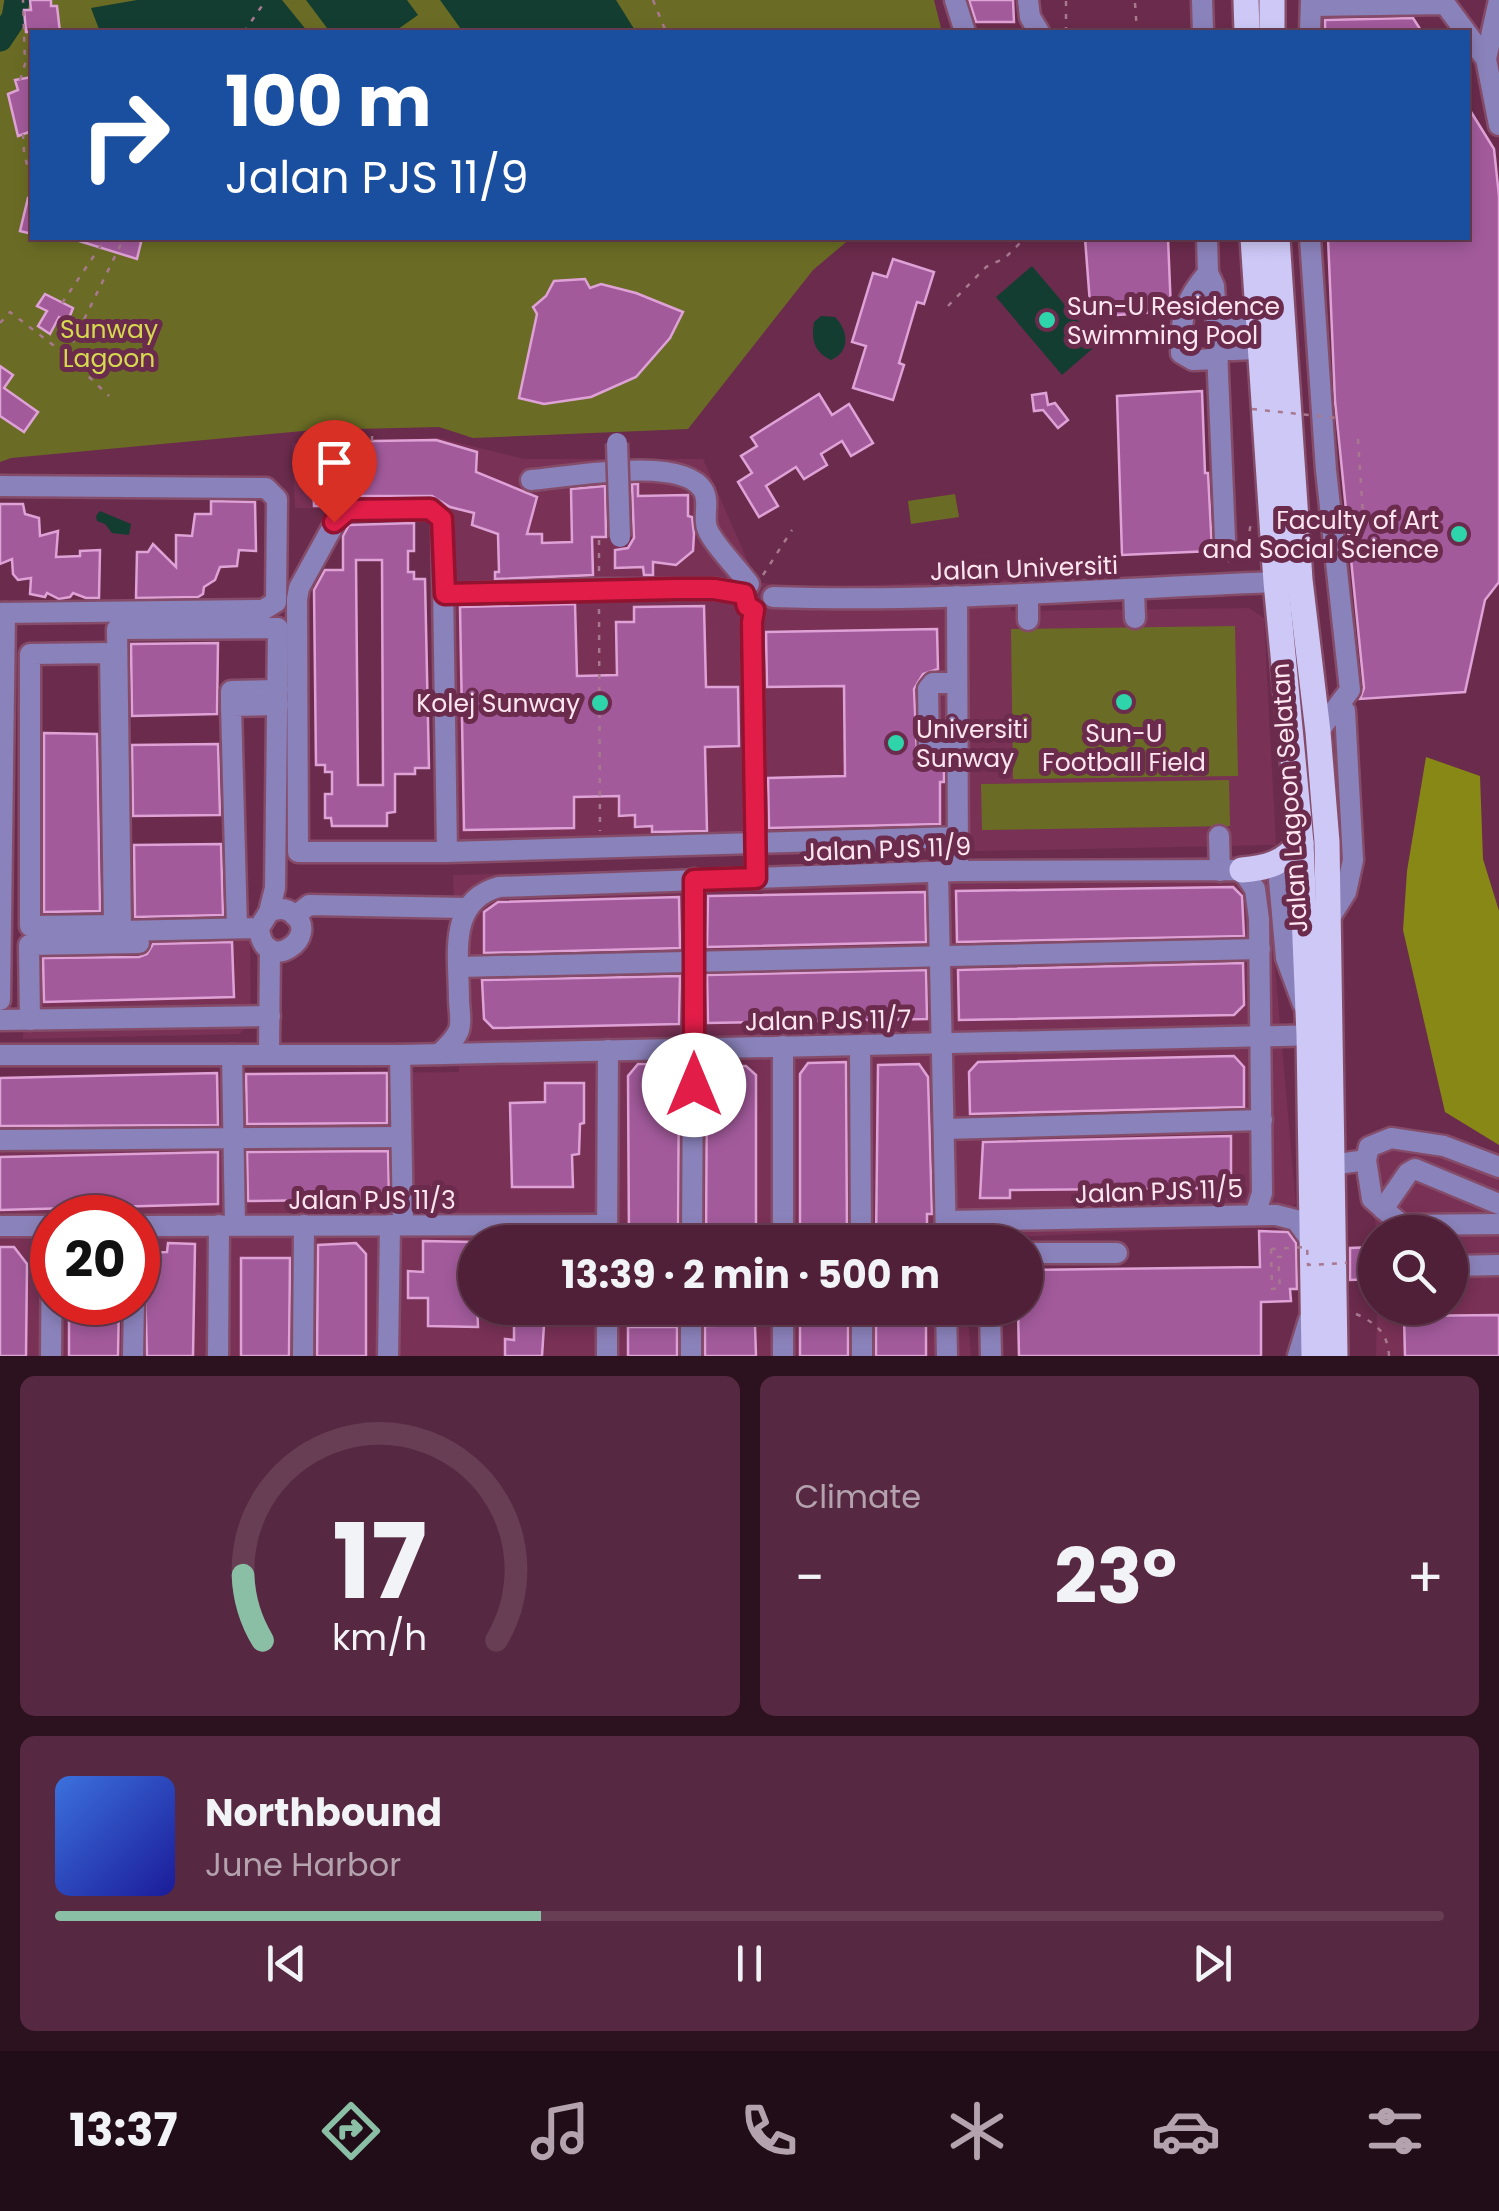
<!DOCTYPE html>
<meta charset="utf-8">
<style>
:root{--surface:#502039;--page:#562841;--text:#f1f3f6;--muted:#b4a3ae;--line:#673e53;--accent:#8abfa5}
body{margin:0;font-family:Poppins,sans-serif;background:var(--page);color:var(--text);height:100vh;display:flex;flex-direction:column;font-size:38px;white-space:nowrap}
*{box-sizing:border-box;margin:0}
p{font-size:32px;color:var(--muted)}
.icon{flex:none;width:55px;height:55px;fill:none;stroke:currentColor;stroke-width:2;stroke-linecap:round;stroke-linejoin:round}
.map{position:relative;height:1356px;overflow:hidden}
.side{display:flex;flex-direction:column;gap:20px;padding:20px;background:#2c121f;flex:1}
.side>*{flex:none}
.guide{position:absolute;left:30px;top:30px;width:1440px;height:210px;border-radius:0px;box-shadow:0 5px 15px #0003,0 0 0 2px var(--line);background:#1a4fa0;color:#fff;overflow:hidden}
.buttons{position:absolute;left:1358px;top:1215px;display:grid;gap:20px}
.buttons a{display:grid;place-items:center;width:110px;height:110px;border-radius:50%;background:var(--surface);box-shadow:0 5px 15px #0003,0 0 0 2px var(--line);font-size:50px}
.speed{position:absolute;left:30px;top:1195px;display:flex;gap:20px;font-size:50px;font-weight:700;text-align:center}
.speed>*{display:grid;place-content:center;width:130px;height:130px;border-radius:50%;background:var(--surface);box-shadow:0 5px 15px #0003,0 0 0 2px var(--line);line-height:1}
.speed .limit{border:15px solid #d22;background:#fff;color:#111}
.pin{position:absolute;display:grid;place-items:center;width:85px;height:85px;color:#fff;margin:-102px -42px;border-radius:50% 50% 50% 0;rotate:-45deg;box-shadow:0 0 10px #0007}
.pin .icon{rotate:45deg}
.me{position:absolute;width:110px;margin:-55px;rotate:0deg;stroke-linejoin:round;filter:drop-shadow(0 0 8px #0008)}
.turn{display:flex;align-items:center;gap:35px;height:210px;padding:0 30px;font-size:45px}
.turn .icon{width:130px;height:130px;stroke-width:2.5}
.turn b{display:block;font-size:70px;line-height:85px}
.big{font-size:75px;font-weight:700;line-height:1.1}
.side .card{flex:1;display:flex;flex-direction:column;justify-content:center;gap:15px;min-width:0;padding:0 35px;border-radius:15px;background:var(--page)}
.side .dial{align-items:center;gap:0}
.dial svg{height:260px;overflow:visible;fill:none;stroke:var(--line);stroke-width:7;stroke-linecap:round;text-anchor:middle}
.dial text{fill:var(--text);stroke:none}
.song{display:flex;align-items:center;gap:30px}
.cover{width:120px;height:120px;border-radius:15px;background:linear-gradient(135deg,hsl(220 70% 55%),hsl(240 70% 35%))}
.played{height:10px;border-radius:5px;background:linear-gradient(90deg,var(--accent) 35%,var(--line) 35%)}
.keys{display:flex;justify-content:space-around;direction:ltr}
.heat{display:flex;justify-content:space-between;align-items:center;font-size:55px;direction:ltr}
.side .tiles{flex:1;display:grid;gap:20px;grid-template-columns:1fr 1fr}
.card:last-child{grid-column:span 2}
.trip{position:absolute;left:458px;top:1225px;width:585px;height:100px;border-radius:50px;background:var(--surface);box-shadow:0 5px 15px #0003,0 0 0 2px var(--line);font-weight:700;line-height:100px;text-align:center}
.tabs{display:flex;height:160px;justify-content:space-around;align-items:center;background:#200d17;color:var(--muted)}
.tabs .icon{width:70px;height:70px}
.tabs .selected{color:var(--accent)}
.tabs b{font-size:45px;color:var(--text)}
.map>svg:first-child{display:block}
.built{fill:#793156;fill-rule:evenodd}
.green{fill:#6a6c25}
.forest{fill:#878815}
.water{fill:#143d31}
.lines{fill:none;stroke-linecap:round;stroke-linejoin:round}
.river{stroke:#143d31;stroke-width:25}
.building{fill:#a25a9b;stroke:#dfa2d7;stroke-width:2.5;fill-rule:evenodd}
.minor-casing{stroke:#854c69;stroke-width:25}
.major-casing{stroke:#854c69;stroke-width:30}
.path{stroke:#a8788f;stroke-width:2.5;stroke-dasharray:5 8;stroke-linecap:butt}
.minor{stroke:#8a82ba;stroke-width:20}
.major{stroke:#cdc8f6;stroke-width:25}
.minor-bridge-casing{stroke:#854c69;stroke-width:25;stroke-linecap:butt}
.path-bridge{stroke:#a8788f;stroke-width:2.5;stroke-dasharray:5 8;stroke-linecap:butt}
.minor-bridge{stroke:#8a82ba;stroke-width:20}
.route-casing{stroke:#92132f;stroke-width:25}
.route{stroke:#e11d48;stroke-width:18}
.poi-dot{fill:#2ed4aa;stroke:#6b2b4c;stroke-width:4}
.labels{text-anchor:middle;stroke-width:10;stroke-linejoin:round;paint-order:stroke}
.poi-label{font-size:25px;fill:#fee5ef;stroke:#6b2b4c;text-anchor:start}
.park-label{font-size:25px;fill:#d6d94f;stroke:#6b2b4c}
.street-label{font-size:25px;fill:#fee5ef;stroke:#6b2b4c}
</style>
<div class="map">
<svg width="1499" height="1356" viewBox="0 0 1499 1356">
<rect width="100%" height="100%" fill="#6b2b4c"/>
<g class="built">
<path d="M439,438L524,459H703L757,582L805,588L1010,579L1011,611L1249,608L1264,618L1276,845L454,862L448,510L295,508L292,443Z"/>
<path d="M1265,855L1296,1204L1240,1227L962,1239L961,1242H475V1308H967L971,1356H0V1077L459,1072L453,875ZM52,1218H138V1302H52Z"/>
<path d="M250,939L251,1020L240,1034L23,1039L21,944Z"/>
<path d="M1385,1145L1481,1168L1499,1176V1356H1376L1377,1308H1450V1232H1376L1371,1154Z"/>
</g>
<g class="green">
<path d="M0,0H934L942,32H32V238H851L813,270L688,429L473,438L439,427L314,430L11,458L0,462Z"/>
<path d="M955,494L959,517L911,524L908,501Z"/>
<path d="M1235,626L1238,776L1013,779L1011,629Z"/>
<path d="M1229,780L1230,826L982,830L981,784Z"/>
</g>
<path class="forest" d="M1426,757L1480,776L1483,859L1499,911V1145L1445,1112L1403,930L1407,871Z"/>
<g class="water">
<path d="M137,0H282L308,32H100L91,8Z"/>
<path d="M306,0H407L418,15L394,32H330Z"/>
<path d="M440,0H616L636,32H463Z"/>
<path d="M1032,266L1098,344L1062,375L996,297Z"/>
<path d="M821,316L835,317C849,331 850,352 831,360C814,352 811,340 814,322Z"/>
<path d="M100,511L131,524L129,535L112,533L105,524L97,521L96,516Z"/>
</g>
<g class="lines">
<path class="river" d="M0,39L14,18L17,0"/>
</g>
<g class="building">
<path d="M30,0H51V6H57L60,32H26L24,10H31Z"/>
<path d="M969,0H1013L1014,22H976Z"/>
<path d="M1413,18L1422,32H1325V20Z"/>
<path d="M32,77V131L18,136L8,94L18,90L15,80Z"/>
<path d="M1468,107L1494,149L1499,196V582L1485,600L1465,692L1360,699L1364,688L1335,401L1328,238H1468Z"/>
<path d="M28,198L32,199V234L20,231Z"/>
<path d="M76,238H142L137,259L76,240Z"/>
<path d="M1085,238H1168L1171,311L1091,317Z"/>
<path d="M893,259L934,272L924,304L917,302L899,363L904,365L893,400L853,388L866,346L852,342L873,273L887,277Z"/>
<path d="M585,279L590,288L601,284L636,293L683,312L670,338L636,377L591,397L544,404L519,398L537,314L533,307L546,296L554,281Z"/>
<path d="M45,294L73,308L68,321L59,317L50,334L38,326L47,311L37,306Z"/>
<path d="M0,366L13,375L4,388L38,412L24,432L0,416Z"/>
<path d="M1202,391L1205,473H1208L1212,551L1122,555L1117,396Z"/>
<path d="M1046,393L1048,405L1055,403L1068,420L1058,428L1043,410L1034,411L1032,395Z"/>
<path d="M819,394L832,415L849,404L873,443L851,456L842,441L821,454L827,465L804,479L796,467L766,486L778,506L759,517L738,482L752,473L741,456L757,446L751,437Z"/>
<path d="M436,440L477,452L476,472L537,497L527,534H542V543L572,542L571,489L605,486L606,537H592L593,575L495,579V572H499L498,534L472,525L474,513L450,507L432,496H348L329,506H314L312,442Z"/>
<path d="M632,484H638V496L688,495V516L692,517L694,534L693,551L676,565L653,562V575H644L643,567L615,568V550L628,548L634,538Z"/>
<path d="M211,501L255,502L256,551L239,550L237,566L220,567L215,580L204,587L203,594L198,597L136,598L137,552H148L153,544L176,567V535L192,536L195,514H211Z"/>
<path d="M0,504H23L25,514L39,518L40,536L58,531L56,557L80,556V551L100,550L99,598H86L73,593L70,597L59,599L47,593L45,597L30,594L31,578L18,580L13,574L12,559L0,564Z"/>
<path d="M414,523V551H408V572H414V579H425L429,768H415V774H395V812L387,813V826H332L331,818H325V794H332V772H325V765H316L314,590L325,570H343V536L349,525ZM356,560H382L383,785H358Z"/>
<path d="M575,604L577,676L617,675L616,622H634V607L704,606L706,687H738L739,746L705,747L707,831L652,832V826L635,827V815L619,816V796L574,797V828L464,830L460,607Z"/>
<path d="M937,629L938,669L923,674L914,689L917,755L929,764L944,766V782H940V824L769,828L768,778L845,776L844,686L767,687L766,632Z"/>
<path d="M218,643L217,714L132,716L131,644Z"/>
<path d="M44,733L97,734L100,911L44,912Z"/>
<path d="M218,744L220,815L133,816L132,745Z"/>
<path d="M221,844L223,915L135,917L134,845Z"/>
<path d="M1233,887L1242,896L1244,936L957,942L956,891Z"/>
<path d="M925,892L926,942L707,947L708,896Z"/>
<path d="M679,897L680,948L484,953V912L498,902Z"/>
<path d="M232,942L234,997L44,1002L43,958L139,957L147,954L153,944Z"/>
<path d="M1243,963L1244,1005L1234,1015L959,1020L958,970Z"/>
<path d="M926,970L927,1019L708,1023L707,975Z"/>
<path d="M680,976L679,1024L493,1028L484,1019L482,980Z"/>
<path d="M1234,1056L1244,1067V1107L970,1114L969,1072L978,1062Z"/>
<path d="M846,1062L847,1242H800V1074L808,1063Z"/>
<path d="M638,1064H679L678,1242H629L628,1076Z"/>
<path d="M919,1064L928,1077L932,1214H927V1242H876L878,1065Z"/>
<path d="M707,1066H746L756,1075V1242H706Z"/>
<path d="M217,1073L218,1125L0,1126V1078Z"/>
<path d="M382,1073H387V1123L247,1124L246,1074Z"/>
<path d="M545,1083H584V1123L580,1124L579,1154L572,1155L573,1187H512L510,1103L545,1102Z"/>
<path d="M1231,1136V1188L1010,1190V1198H980L983,1142Z"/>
<path d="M388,1151L389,1199L248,1201L247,1152Z"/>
<path d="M218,1152V1204L0,1210V1157Z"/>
<path d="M1259,1231L1288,1232L1296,1243L1297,1289H1290L1291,1301L1261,1302V1356H1019L1018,1308H1025V1270L1260,1267Z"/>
<path d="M423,1241L475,1242L478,1327L428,1326V1298H408V1271L423,1272Z"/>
<path d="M168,1243L195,1244L193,1356H147L144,1253L167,1252Z"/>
<path d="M356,1243L366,1254V1356H317L318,1245Z"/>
<path d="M0,1247H14L27,1264L26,1356H0Z"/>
<path d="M1373,1247L1374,1279L1350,1280V1248Z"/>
<path d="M241,1258H290L289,1356H241Z"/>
<path d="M69,1302H119L118,1356H69Z"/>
<path d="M514,1308H564V1325H544L542,1356H505V1339L514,1340Z"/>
<rect x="800" y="1308" width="48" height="48"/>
<rect x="876" y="1308" width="50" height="48"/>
<path d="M1499,1315V1356H1405L1404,1316Z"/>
<path d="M755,1325L756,1356H705V1326Z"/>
<rect x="628" y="1327" width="49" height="29"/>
</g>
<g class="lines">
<g class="minor-casing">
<g id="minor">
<path d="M955,0L965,32"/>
<path d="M1028,0L1030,17L1039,32"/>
<path d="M1202,0L1203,32"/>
<path d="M1499,0L1486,59L1499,125"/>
<path d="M1311,6L1445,4L1486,59"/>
<path d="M1310,32L1311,0"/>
<path d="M1207,238L1208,273"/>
<path d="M1310,238L1326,470L1350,690L1318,732"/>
<path d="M1218,359L1193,360L1181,353C1180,318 1185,299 1208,273L1214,286L1217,326L1258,324L1270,331"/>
<path d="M531,480C569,477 682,455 703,490C710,501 703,516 707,528C712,543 739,570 749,584"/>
<path d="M0,486L266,488L277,499L276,602L263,610L0,613"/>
<path d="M1225,539L1217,350C1234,349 1261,354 1270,337"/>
<path d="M1134,589L1135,618"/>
<path d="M445,594L599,589H714L744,593"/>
<path d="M1028,594V620"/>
<path d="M957,596L958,871"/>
<path d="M773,597C941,603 1109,588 1276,582"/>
<path d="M754,611L752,621L756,878"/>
<path d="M110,653L114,925L30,926V654Z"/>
<path d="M957,683H933L928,689L929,749L935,752L958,753"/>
<path d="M231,706V691L278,690"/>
<path d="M1219,836L1220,871"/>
<path d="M447,852L442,519L431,509L348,510L339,515L299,588L297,599L298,852H447L958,837"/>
<path d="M938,872L946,1242"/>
<path d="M1279,880L1286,958L1303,1004"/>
<path d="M295,916L309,905L465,908"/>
<path d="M1329,919L1346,892L1353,860L1345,711"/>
<path d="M237,928L231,706L278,705"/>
<path d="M259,928L121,931L117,629L278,628L275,888L269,912L259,928C264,978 324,936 292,913C284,907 277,909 269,912"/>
<path d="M459,967L1260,949"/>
<path d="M0,1000L5,613"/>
<path d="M0,1020L270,1016"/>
<path d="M30,1020L29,945L139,943"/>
<path d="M860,1045L861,1242"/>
<path d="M269,1054L270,949"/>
<path d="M439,1054C447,1047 455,1040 459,1030C462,1021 459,1008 459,999C459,956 447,901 499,887L958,871L1242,870L1255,889L1259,919L1262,1193L1255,1215"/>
<path d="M0,1055H400L1323,1035"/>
<path d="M232,1055L235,1225"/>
<path d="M400,1055L403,1225"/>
<path d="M944,1129L1262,1120"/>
<path d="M0,1140L401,1137"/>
<path d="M1366,1160L1372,1199L1402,1225L1499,1224"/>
<path d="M1331,1165L1366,1160L1369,1147L1391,1138L1444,1146L1499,1167"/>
<path d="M1383,1209L1408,1173L1415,1169L1499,1204"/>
<path d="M946,1221L1276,1215L1296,1220L1312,1242"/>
<path d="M0,1226H52"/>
<path d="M138,1226L607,1225"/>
<path d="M607,1242L608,1050"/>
<path d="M692,1242L694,879"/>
<path d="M783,1242V1046"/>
<path d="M1025,1253H1117"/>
<path d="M1450,1266L1499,1265"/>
<path d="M862,1308V1356"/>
<path d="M946,1308L947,1356"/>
<path d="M990,1308L991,1356"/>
<path d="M607,1314L783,1311"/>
<path d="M51,1356L52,1228"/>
<path d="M133,1356L134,1302"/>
<path d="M218,1356L219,1225"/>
<path d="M303,1356L304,1225"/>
<path d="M388,1356L390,1225"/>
<path d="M607,1356V1308"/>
<path d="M691,1356V1308"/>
<path d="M783,1356V1308"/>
<path d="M1298,1356L1309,1320"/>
</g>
</g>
<g class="major-casing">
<g id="major">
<path d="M1246,0L1247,32"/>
<path d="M1272,0V32"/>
<path d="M1253,238L1276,582L1301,843L1309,1035L1314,1356"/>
<path d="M1277,238L1300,580L1318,732L1327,842L1335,1356"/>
<path d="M1242,870C1268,868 1283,863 1301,843"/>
</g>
</g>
<g class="path">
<path d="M653,0L666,32"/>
<path d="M1135,3L1137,32"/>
<path d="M244,32L266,0"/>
<path d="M1066,32V0"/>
<path d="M20,80L25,64L23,0"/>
<path d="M23,134L24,152L32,186"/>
<path d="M62,303L106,238"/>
<path d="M948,306L986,267L1005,258L1025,238"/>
<path d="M0,323L10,312L66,355L109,396"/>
<path d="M67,354L124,238"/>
<path d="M372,436V441"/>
<path d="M1358,439L1364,531"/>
<path d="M1228,562L1248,541L1251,522"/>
<path d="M599,571V537"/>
<path d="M763,575L792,530"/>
<path d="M599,609L600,831"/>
<path d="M1271,1249L1272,1289L1280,1288L1278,1257L1290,1256"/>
<path d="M1356,1314C1376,1323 1388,1333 1389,1356"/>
</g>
<use href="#minor" class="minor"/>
<use href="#major" class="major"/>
<g class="minor-bridge-casing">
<path id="minor-bridge" d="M617,443L620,537"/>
</g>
<g class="path-bridge">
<path d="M1252,409L1337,418"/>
<path d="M1271,1249L1307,1247L1308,1265L1347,1263"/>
</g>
<use href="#minor-bridge" class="minor-bridge"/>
</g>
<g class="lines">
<g class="route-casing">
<path id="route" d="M334,522L348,510L430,509L442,519L445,594L676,589H714L744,594L747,606L754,610L752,622L756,878L694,880V1085"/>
</g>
<use href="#route" class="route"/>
</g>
<g class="poi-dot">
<circle cx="1047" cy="320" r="10"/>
<circle cx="1459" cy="534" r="10"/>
<circle cx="1124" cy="702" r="10"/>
<circle cx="600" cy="703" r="10"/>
<circle cx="896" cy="743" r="10"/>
</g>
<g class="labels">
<g class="poi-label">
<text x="1067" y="315">Sun-U Residence<tspan x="1067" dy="29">Swimming Pool</tspan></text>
<text x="1439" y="529" text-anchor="end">Faculty of Art<tspan x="1439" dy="29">and Social Science</tspan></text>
<text x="580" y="712" text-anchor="end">Kolej Sunway</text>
<text x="916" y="738">Universiti<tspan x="916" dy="29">Sunway</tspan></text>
<text x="1124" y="742" text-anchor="middle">Sun-U<tspan x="1124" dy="29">Football Field</tspan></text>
</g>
<g class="park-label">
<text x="109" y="338">Sunway<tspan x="109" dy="29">Lagoon</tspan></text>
</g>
<g class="street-label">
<text transform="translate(1024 568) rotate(-2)" y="9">Jalan Universiti</text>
<text transform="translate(1289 798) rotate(-94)" y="9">Jalan Lagoon Selatan</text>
<text transform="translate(887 849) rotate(-2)" y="9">Jalan PJS 11/9</text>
<text transform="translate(828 1020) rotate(-1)" y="9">Jalan PJS 11/7</text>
<text transform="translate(1159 1191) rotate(-2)" y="9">Jalan PJS 11/5</text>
<text x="372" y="1209">Jalan PJS 11/3</text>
</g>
</g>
</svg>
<div class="buttons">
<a><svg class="icon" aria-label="search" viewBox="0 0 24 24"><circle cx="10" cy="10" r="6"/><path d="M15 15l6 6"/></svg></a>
</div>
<div class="speed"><div class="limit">20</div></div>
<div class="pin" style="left:334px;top:522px;background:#d93025"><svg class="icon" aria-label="arrive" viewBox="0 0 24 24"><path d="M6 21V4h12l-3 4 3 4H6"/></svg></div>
<svg class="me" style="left:694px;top:1085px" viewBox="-20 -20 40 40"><circle r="19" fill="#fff"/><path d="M0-13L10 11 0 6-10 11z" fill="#e11d48"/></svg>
<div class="trip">13:39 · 2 min · 500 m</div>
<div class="guide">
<div class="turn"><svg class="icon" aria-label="right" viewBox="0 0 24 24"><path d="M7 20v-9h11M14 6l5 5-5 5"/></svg><div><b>100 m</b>Jalan PJS 11/9</div></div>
</div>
</div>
<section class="side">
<div class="tiles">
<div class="card dial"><svg viewBox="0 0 100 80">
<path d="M14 69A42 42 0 1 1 86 69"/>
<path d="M14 69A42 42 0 0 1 8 49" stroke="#8abfa5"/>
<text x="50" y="56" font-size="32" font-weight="700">17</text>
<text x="50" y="72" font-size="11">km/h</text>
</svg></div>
<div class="card"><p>Climate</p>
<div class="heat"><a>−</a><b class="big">23°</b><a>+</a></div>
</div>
<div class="card">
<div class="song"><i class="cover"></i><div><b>Northbound</b><p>June Harbor</p></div></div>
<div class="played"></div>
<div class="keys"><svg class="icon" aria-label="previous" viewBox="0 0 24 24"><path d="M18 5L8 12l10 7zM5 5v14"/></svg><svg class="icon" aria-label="pause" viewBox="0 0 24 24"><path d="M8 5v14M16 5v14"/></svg><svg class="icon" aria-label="next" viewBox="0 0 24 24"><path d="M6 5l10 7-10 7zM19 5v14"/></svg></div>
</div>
</div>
</section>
<nav class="tabs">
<b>13:37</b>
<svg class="icon selected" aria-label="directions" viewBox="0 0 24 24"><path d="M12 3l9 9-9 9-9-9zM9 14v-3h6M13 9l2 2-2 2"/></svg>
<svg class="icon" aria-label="music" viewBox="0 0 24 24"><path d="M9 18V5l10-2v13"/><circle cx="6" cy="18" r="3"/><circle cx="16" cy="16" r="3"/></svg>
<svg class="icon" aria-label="phone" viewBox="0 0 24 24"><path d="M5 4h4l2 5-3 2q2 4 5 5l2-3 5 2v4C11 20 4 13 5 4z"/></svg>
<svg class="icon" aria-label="climate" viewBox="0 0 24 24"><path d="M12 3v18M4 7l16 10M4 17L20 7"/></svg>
<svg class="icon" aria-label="car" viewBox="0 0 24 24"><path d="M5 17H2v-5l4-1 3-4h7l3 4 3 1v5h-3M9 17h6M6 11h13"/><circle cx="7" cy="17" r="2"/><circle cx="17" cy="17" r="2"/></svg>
<svg class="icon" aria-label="filters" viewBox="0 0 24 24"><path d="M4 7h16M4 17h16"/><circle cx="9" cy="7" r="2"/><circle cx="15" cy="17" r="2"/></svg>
</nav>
